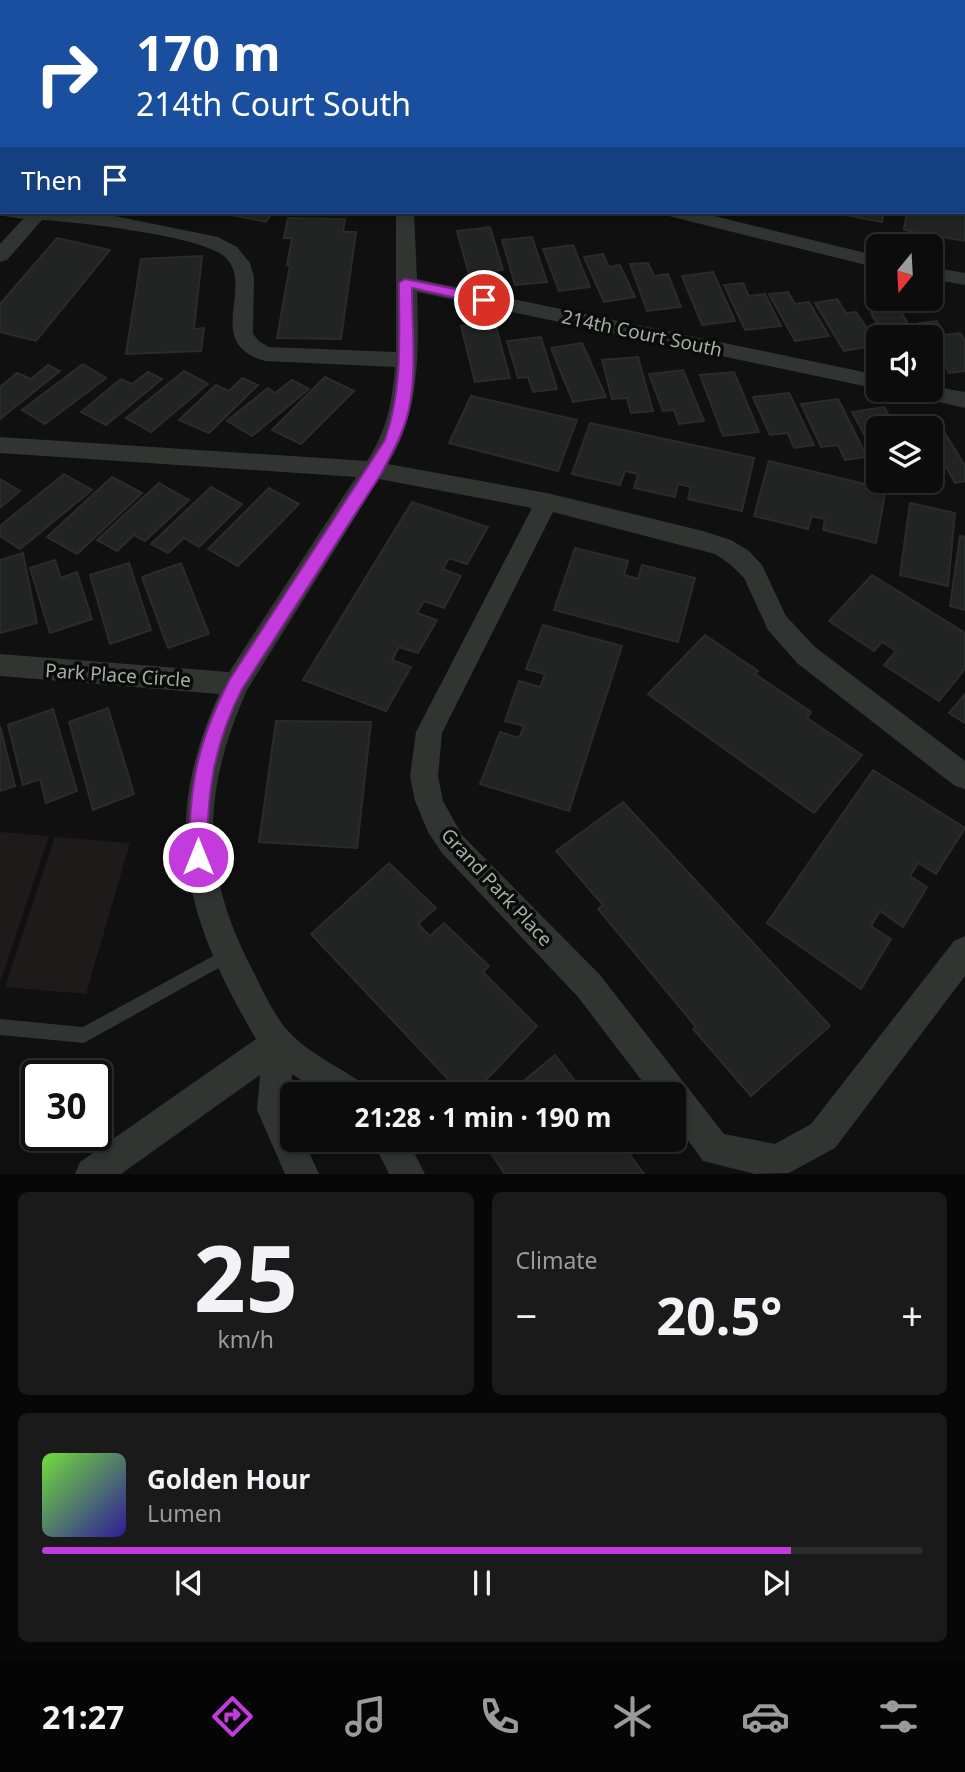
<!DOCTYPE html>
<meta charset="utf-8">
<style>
:root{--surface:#0b0c0b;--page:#191a19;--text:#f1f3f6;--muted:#9a9b9d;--line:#2b2c2c;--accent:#c33bdc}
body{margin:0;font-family:"Noto Sans",sans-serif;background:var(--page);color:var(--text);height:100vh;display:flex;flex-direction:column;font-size:26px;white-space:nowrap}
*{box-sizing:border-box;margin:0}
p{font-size:23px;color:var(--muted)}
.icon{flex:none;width:38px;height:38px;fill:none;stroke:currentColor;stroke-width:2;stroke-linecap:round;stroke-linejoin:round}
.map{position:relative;height:1174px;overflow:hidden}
.details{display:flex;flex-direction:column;gap:18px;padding:18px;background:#060706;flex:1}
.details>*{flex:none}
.top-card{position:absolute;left:0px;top:0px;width:966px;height:214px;box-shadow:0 4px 10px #0003,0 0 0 2px var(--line);background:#1a4fa0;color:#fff;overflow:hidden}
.needle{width:46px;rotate:198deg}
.tools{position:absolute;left:866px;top:234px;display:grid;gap:14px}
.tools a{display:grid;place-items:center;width:77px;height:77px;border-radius:10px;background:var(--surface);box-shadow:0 4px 10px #0003,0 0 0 2px var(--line);font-size:35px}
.speed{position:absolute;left:21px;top:1060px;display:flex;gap:14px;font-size:35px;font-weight:700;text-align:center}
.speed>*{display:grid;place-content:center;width:91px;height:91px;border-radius:50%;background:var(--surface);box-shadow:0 4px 10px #0003,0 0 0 2px var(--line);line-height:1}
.speed .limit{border:4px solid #111;border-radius:10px;background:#fff;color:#111}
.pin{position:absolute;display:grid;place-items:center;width:60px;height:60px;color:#fff;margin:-30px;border:4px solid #fff;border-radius:50%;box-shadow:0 2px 7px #0007}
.me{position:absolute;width:77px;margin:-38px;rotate:0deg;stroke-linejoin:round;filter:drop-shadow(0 0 5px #0008)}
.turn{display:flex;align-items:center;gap:24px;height:147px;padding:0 21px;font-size:32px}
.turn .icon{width:91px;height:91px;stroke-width:2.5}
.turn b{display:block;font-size:49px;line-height:60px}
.then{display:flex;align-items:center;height:66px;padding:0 21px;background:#0003;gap:14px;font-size:26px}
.big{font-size:52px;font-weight:700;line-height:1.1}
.details .card{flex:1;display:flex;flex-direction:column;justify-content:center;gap:10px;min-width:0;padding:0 24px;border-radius:10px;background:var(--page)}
.details .dial{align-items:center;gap:0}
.dial b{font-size:91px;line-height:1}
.song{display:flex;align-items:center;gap:21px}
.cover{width:84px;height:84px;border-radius:10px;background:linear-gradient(135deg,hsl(100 70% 55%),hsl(250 70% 35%))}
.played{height:7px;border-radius:4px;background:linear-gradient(90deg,var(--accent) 85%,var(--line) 85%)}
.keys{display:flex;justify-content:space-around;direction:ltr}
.heat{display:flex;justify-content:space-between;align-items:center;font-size:38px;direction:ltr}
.details .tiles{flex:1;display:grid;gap:18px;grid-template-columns:1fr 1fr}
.card:last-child{grid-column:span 2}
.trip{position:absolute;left:280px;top:1082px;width:406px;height:70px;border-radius:10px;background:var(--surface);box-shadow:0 4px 10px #0003,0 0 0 2px var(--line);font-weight:700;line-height:70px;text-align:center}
.tab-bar{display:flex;height:112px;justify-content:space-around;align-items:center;background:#040504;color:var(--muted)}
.tab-bar .icon{width:49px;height:49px}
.tab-bar .active{color:var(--accent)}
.tab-bar b{font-size:32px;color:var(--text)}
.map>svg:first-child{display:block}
.green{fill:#1d1a19}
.building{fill:#222423;stroke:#292c2a;stroke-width:2}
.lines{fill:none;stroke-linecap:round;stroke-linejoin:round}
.service{fill:#313531;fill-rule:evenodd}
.minor{fill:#313531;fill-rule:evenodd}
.route{fill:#c33bdc;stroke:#7f268f;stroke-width:2}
.labels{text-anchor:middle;stroke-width:7;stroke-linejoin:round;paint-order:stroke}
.street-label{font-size:19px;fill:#a3b0a2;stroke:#0a0b0a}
</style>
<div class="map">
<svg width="965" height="1174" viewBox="0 0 965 1174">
<rect width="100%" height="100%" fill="#0f100f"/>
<g class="green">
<path d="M0,832L49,836L0,983Z"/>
<path d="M55,837L130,843L86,994L5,987Z"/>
</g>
<g class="building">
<path d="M965,201V241L904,230L907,212H964Z"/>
<path d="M217,212H273L266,222Z"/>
<path d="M830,212H884L882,222Z"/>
<path d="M288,218L345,219L343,232H356L341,339L277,338L290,265H287L292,238H284Z"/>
<path d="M490,227L503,270L469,274L457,231Z"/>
<path d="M532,237L547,282L515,285L502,240Z"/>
<path d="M57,238L110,250L36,341L0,332V304Z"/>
<path d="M573,245L590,287L559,291L543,249Z"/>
<path d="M603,254L609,267L620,265L635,297L604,302L584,257Z"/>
<path d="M202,256L194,329L204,328L201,351L126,354L141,259Z"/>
<path d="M648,263L654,276L668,274L681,307L647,311L630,264Z"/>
<path d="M713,272L735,321L702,325L682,276Z"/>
<path d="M743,283L749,296L765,294L781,326L745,330L724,285Z"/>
<path d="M788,292L795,304L809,302L829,336L795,341L769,294Z"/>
<path d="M837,299L846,313L856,312L878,345L844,351L815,303Z"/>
<path d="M900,310L916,338H885L871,313Z"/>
<path d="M937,321L945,335L960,333L965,340V371L949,373L931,338L920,323Z"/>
<path d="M495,323L510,378L475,382L461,326Z"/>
<path d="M541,337L557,389L533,392L528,377L518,378L507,341Z"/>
<path d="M582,343L606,397L573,402L551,348Z"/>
<path d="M638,357L653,411L631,413L627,398L612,399L602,360Z"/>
<path d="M83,364L106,378L45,424L22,410Z"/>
<path d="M48,365L60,371L0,419V387L17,373L31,379Z"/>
<path d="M683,370L704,421L679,424L674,410L663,411L649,374Z"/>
<path d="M184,371L208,384L151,432L126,418Z"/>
<path d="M148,372L162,379L106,425L81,412L121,379L132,384Z"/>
<path d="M734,372L759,432L723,436L700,375Z"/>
<path d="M325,377L354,391L301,444L272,430Z"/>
<path d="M242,378L258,385L209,433L179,420L216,385L229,391Z"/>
<path d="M292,380L309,389L252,436L227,421L268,388L275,393Z"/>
<path d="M789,393L814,445L794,448L788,433L770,435L753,397Z"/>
<path d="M471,396L577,420L558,471L449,443Z"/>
<path d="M838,399L867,457L845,460L838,445L821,447L801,404Z"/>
<path d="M884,407L897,429H878V460L852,412Z"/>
<path d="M937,420L965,466V481L955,483L947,468L931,471V429H904L902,425Z"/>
<path d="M590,423L754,458L742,511L688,499L691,487L678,484L675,497L634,488L638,474L625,471L620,485L572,474Z"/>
<path d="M769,461L886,489L876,543L823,530L825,519L812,516L808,529L754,516Z"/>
<path d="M64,474L92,490L20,549L0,536V526Z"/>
<path d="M112,477L142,493L77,554L47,537Z"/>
<path d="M0,479L20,491L0,508Z"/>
<path d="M159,483L189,500L145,541L134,535L117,551L97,540Z"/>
<path d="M211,487L242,504L199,547L184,538L168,553L151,544Z"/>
<path d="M269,488L299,504L238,566L208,549Z"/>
<path d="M412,502L488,527L467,564L449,558L443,569L461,576L444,608L424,601L417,613L437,620L418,653L399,647L392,660L411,667L386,711L303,680Z"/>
<path d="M910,503L955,513L948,586L900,575Z"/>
<path d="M960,536L965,537V610L950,606Z"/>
<path d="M575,548L628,561L624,575L638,579L642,565L695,578L678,642L554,610Z"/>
<path d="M23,553L37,623L0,633V560Z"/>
<path d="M55,560L61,578L77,572L92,619L50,633L30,568Z"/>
<path d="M129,563L151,630L110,644L90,575Z"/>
<path d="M181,563L209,634L168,648L142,577Z"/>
<path d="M872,575L965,633V669L939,701L884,665L896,651L882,642L874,651L829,621Z"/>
<path d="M543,625L622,646L569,811L480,784L500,732L519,738L524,726L505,721L519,681L540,687L545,674L526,669Z"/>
<path d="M705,635L758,671L755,674L811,712L807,718L862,755L814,813L648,694Z"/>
<path d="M965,694V723L949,713Z"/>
<path d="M108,708L134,794L93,810L69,722Z"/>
<path d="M53,709L77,791L46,803L40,779L23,785L8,725Z"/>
<path d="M276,721L371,722L357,848L259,842Z"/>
<path d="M0,726L15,786L0,791Z"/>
<path d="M873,770L965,828L936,874L918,863L910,876L927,887L903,927L880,911L871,926L891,939L861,989L767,923Z"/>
<path d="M623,802L830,1026L751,1096L693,1029L696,1027L598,909L603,905L556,851Z"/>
<path d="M389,863L436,908L418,924L430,936L444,923L489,966L483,972L537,1026L473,1094H462L311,934Z"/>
<path d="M555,1055L585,1094H508Z"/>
<path d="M481,1139H618L644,1174H505Z"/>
</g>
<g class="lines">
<path class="service" d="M226,949L231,951L234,956L231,961L84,1043L0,1035V1019L83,1027Z"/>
<g class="minor">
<path d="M536,0H561L563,2H538Z"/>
<rect x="964" y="63" width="1" height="10"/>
<rect x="0" y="90" width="2" height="10"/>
<path d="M2,212H95L218,237L237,247L250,263L254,277L253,334L259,341L269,347L396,352V212H414L417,279L878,375V389L417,292C419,351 420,413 388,464L547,493L703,531L731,540L749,551L762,565L786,616L815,647L965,761V789L955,786L797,663L768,630L744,578L731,565L715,554L553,512L442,733L438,776L443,801L462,835L600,975L724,1134L775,1144L811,1124L954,941L965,936V976L835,1148L789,1173L755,1174L703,1161L674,1121V1094H652L578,997L442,853L428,832L415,801L410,776L416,732L532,508L379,479L247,690C202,792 200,870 253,971C263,991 273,1014 288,1031C308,1053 338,1066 362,1083L367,1094H322L292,1074C290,1097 292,1117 292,1139H303L319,1174H285L257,1110L260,1075L121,1174H75L80,1162L256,1039C185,918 159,827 219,694L0,676V654L229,672L356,477L0,453V437L367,461C387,430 392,403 395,367L265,361C202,343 256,287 225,257C203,236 77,222 42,220L7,260L0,262V244L23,219L4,216Z"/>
<path d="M667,212H698L878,256V268L669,216Z"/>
<path d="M931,267L965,273V285L931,279Z"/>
<path d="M931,386L965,392V408L908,395L905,390H931Z"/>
<path d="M372,1139H407L425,1174H389Z"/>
</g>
</g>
<path class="route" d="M405,279L484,295L491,300L484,304L412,288C412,328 417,370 409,409C404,432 392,453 381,474L242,689C213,746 207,793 207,857L205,863L198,865L192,863L189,857C189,785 197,743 230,679L385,440C403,387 399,338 399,283Z"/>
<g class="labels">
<g class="street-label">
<text transform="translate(642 333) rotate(12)" y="7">214th Court South</text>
<text transform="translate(118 675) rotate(4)" y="7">Park Place Circle</text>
<text transform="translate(497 887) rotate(47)" y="7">Grand Park Place</text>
</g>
</g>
</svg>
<div class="tools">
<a><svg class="needle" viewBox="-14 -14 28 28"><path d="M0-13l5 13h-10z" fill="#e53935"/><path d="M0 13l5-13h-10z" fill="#9a9b9d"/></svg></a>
<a><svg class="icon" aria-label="sound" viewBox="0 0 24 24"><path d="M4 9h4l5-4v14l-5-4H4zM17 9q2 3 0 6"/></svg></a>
<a><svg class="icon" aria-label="layers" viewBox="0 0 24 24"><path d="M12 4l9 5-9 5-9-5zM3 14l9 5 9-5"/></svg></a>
</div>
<div class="speed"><div class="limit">30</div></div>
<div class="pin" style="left:484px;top:300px;background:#d93025"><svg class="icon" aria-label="arrive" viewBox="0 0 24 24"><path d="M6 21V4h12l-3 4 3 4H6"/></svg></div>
<svg class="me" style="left:198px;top:857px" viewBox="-20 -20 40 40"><circle r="17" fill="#c33bdc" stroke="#fff" stroke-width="3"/><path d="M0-11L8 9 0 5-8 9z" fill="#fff"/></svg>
<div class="trip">21:28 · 1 min · 190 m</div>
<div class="top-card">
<div class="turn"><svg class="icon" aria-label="right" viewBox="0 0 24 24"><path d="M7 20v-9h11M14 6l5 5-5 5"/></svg><div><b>170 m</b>214th Court South</div></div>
<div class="then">Then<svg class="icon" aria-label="arrive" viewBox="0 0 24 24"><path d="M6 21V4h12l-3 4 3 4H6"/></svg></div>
</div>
</div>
<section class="details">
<div class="tiles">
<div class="card dial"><b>25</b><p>km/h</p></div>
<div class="card"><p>Climate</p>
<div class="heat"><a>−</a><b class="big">20.5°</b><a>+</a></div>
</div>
<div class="card">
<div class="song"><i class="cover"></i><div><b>Golden Hour</b><p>Lumen</p></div></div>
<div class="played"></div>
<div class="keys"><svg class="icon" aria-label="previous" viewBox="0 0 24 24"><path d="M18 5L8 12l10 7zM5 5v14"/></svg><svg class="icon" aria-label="pause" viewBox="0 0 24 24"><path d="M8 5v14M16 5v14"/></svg><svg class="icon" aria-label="next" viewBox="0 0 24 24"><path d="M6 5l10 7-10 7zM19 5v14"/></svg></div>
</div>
</div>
</section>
<nav class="tab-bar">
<b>21:27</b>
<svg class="icon active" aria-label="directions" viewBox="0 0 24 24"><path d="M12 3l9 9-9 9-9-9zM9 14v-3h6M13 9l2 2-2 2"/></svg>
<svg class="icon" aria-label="music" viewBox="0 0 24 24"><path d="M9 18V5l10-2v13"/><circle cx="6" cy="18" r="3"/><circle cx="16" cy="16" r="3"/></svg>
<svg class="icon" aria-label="phone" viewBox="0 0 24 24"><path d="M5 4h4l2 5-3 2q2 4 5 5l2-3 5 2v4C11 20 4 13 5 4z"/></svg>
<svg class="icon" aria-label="climate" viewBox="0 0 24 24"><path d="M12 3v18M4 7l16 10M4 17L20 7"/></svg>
<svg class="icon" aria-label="car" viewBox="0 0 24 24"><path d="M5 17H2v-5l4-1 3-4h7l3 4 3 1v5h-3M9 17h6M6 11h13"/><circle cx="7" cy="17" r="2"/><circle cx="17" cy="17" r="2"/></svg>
<svg class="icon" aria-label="filters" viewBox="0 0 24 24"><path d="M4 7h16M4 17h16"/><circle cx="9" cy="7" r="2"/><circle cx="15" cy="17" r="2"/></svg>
</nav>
